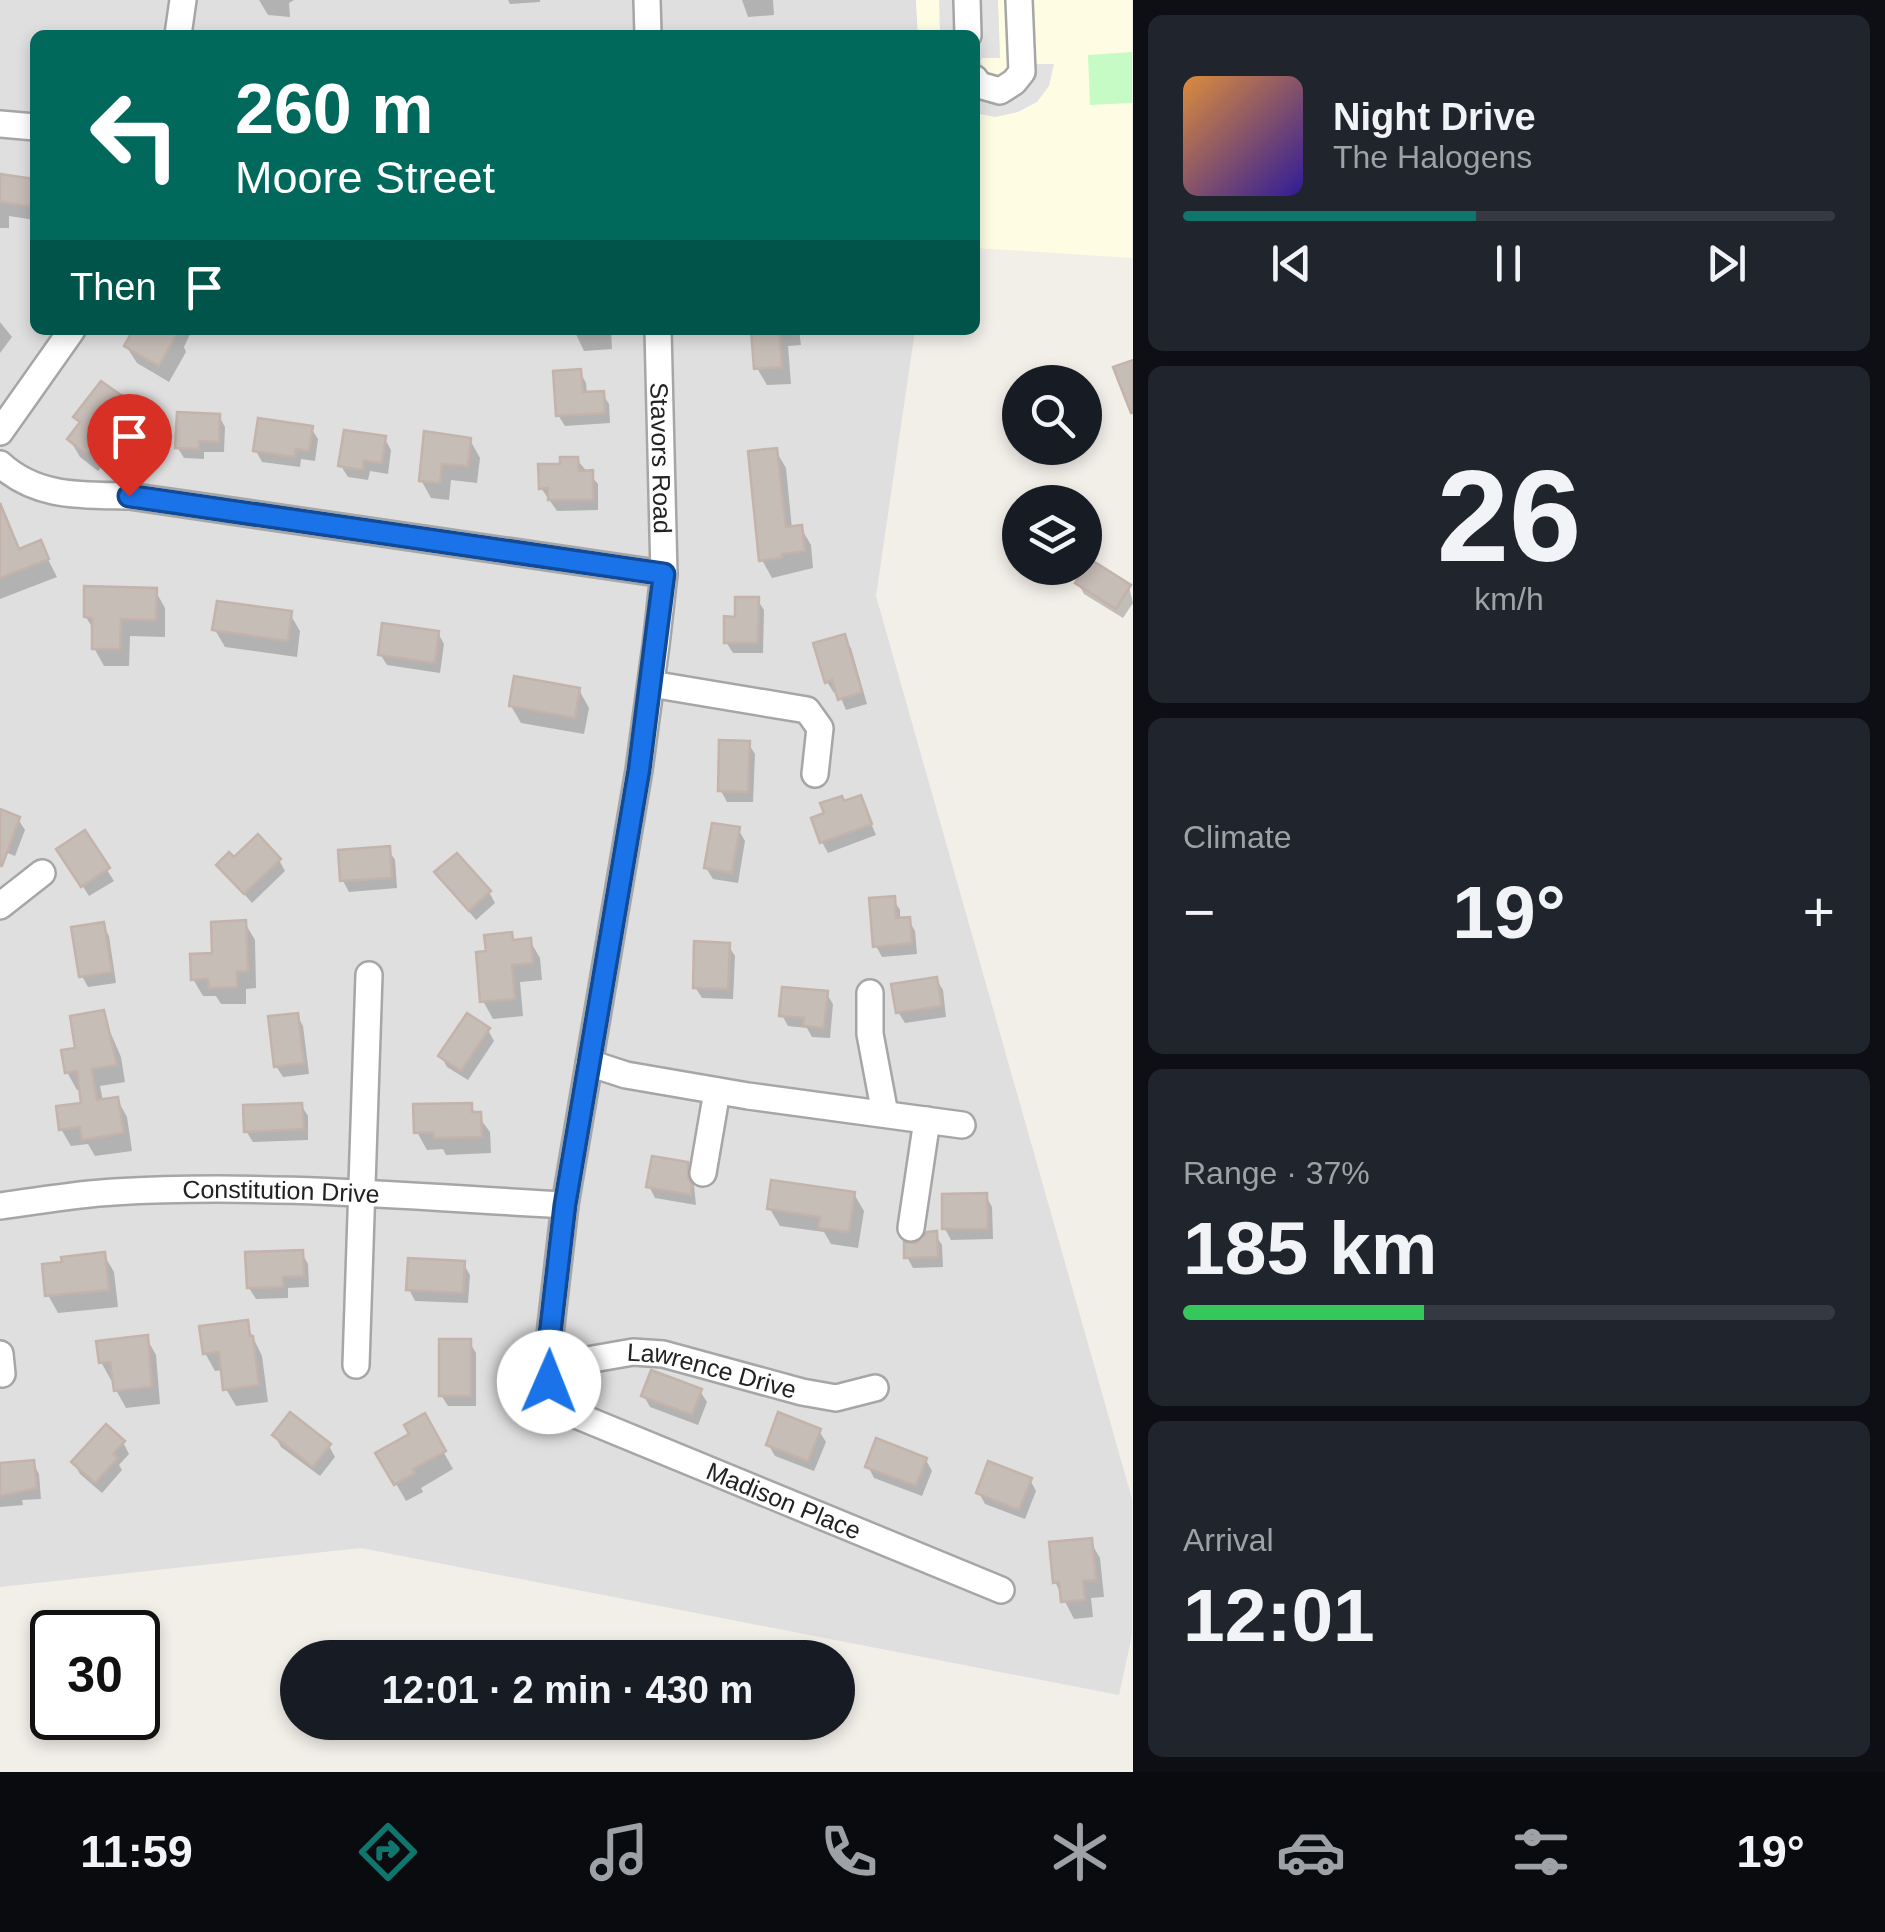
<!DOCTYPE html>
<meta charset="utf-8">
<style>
:root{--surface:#171b24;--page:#20242c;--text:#f1f3f6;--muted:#9ea1a6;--line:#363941;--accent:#0f766e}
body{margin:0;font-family:Helvetica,sans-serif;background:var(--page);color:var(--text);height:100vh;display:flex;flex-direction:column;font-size:38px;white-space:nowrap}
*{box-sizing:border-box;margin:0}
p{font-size:32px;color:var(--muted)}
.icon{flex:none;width:55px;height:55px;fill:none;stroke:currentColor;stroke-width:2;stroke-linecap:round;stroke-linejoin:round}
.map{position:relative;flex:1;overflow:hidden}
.drawer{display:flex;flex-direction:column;gap:15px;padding:15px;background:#0d0f14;width:752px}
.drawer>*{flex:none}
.banner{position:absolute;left:30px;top:30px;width:950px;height:305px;border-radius:15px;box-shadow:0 5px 15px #0003;background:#00695c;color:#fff;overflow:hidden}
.tools{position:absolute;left:1002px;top:365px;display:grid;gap:20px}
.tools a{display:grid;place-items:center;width:100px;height:100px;border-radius:50%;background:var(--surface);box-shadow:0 5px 15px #0003;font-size:50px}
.speed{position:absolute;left:30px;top:1610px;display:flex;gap:20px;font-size:50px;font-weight:700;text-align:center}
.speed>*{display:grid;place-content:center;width:130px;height:130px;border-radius:50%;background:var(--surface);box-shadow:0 5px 15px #0003;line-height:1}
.speed .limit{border:5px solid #111;border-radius:15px;background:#fff;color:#111}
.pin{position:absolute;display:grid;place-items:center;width:85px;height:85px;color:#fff;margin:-102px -42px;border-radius:50% 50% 50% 0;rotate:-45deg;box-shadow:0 0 10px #0007}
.pin .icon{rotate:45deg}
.me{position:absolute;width:110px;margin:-55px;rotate:1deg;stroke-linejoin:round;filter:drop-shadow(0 0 8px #0008)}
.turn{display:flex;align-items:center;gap:35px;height:210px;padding:0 40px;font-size:45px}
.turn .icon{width:130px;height:130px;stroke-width:2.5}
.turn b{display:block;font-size:70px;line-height:85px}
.then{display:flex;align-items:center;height:95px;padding:0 40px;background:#0003;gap:20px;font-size:38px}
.big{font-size:75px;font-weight:600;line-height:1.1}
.drawer .widget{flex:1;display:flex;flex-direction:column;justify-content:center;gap:15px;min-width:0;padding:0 35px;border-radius:15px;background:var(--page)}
.drawer .dial{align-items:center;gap:0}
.dial b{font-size:130px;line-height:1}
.song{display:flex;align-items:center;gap:30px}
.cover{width:120px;height:120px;border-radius:15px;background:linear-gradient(135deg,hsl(30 70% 55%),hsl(250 70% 35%))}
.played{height:10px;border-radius:5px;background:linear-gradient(90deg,var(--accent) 45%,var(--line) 45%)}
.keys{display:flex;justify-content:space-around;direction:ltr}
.heat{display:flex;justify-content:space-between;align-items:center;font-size:55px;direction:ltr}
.charge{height:15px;border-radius:8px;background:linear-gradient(90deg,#34c759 37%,var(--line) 0)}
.trip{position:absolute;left:280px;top:1640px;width:575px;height:100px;border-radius:50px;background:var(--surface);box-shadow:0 5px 15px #0003;font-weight:600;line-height:100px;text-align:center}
.dock{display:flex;height:160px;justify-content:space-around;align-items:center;background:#090b0e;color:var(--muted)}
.dock .icon{width:70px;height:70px}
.dock .current{color:var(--accent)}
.dock b{font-size:45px;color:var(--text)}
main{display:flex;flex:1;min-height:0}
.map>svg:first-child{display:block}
.residential{fill:#e0dfdf}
.education{fill:#fffce4}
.park{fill:#c7fbc6}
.parking{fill:#e2e2e2}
.shadow{fill:#0003}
.building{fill:#c7bdb7;stroke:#c4b3aa;stroke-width:2.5}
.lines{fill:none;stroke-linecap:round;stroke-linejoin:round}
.minor-casing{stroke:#a6a6a6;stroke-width:30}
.minor{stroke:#fff;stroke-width:25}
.route-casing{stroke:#114b97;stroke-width:25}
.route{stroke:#1a73e8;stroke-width:18}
.labels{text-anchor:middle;stroke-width:9;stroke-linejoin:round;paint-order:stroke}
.street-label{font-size:25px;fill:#222;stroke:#fff}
</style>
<main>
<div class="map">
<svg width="1133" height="1772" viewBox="0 0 1133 1772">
<rect width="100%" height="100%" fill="#f2eee8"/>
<path class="residential" d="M0,0H916L918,35H35V330H915L876,596L1132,1499V1635L1119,1695L361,1548L0,1587Z"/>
<path class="education" d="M916,0H1132V258L975,248V35H918Z"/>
<path class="park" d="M1132,52V103L1090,105L1088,55Z"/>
<path class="parking" d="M939,0H998L1000,58H982L981,62L986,72L995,77L1010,71L1014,64H1054L1049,86L1037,102L1018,112L995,117L975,113V35H940Z"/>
<g class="shadow">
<path d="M259,0H294L289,3L290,17L268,15Z"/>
<path d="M508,0H540V2L510,4Z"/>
<path d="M742,0H773L774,15L748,17Z"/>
<path d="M0,174L2,177L35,181V220L9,216V228H0Z"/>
<path d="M0,322L12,337L0,353Z"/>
<path d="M135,330H192L184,347L186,352L169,382L137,363L126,346Z"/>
<path d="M574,330H611L612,349L584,351Z"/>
<path d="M754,330H799L801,345L788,346L791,384L767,385L757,368Z"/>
<path d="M580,372L586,383L587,394L602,393L609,404L610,423L565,426L558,415Z"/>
<path d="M126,402L136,419L129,429L135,439L120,458L113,452L98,471L80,457L70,440L81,425L76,418Z"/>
<path d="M1085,410L1091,421L1085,429Z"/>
<path d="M219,416L225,427L224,452H204V459L184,458L177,447Z"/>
<path d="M311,428L318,439L315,461L301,459L300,467L262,462L256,451Z"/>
<path d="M385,439L391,450L388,474L370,471L368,480L348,477L341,466Z"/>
<path d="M470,440L480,458L477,483L451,480L449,500L431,498L421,480Z"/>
<path d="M776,451L786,468L792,529L801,528L811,545L813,568L772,578L762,560Z"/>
<path d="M577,460L598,484V510L557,511L541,488L563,467Z"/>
<path d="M11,534L21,551L40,544L57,577L0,599V538Z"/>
<path d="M1078,583L1129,587L1133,603L1123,618L1084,594Z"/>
<path d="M155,590L165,608V637L130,636L129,666H104L94,648L95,632L86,617Z"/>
<path d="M757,599L764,610L763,653H733L726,642L738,619Z"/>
<path d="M290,614L300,631L297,657L225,647L215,630Z"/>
<path d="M438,633L444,644L440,673L387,665L380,654Z"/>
<path d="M844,637L851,648L867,704L846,710L838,691L834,693L827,682Z"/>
<path d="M579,690L589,708L584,734L521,723L511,706Z"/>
<path d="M748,743L755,754L753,802H727L721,791Z"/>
<path d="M860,798L876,835L828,853L822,842L827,814Z"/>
<path d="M0,812L18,819L25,830L15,856L0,850Z"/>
<path d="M738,829L745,841L738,883L713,879L706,868Z"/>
<path d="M84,834L114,881L89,896L66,860Z"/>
<path d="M388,849L395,860L397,888L349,892L343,881Z"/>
<path d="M279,860L285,871L252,903L219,865L233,861Z"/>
<path d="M437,873L489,892L495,903L476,920Z"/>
<path d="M893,899L900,910V920L908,919L915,931L917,954L882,957L876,946Z"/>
<path d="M245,923L255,940L256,988L246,989V1004H221L216,996H203L193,979Z"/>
<path d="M103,925L109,936L116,983L88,987L82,976Z"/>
<path d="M511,935L515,942L530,941L540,958L542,980L520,982L523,1016L493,1019L483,1001L488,953Z"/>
<path d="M728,945L735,956L733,999L702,998L695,987Z"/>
<path d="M936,979L943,990L946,1017L905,1023L898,1012Z"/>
<path d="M826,993L833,1004L830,1038L812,1037L807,1028L788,1026L782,1015Z"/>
<path d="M102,1013L121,1057L125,1082L100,1086L103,1101L117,1099L127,1117L132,1151L95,1156L88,1144L71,1146L61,1129L83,1105L81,1089L77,1090L67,1072Z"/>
<path d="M297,1015L303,1026L309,1074L283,1077L276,1066Z"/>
<path d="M488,1030L494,1041L468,1080L447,1067L441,1056Z"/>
<path d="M301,1105L308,1116V1140L253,1142L246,1131Z"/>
<path d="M470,1105L490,1132L491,1153L446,1155L443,1149L427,1150L417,1132Z"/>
<path d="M687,1165L693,1176L696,1205L655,1198L649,1186Z"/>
<path d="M854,1194L864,1211L858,1248L831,1244L824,1232L780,1226L770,1209Z"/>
<path d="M986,1196L992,1207L993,1239L951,1240L945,1229Z"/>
<path d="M935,1234L942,1245L943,1267L913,1268L907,1257Z"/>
<path d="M301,1252L308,1264L309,1287L288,1288V1298L256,1299L249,1288Z"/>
<path d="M104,1255L114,1272L118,1307L58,1313L48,1295Z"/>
<path d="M463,1263L470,1275L468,1303L415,1301L409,1289Z"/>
<path d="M246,1323L262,1356L268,1402L236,1406L226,1389L223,1370L215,1371L205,1353Z"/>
<path d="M146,1337L156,1355L160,1404L126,1408L116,1390L115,1379L111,1380L101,1362Z"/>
<path d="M469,1341L476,1353V1406H448L441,1395Z"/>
<path d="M700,1391L707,1402L698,1425L650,1407L644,1396Z"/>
<path d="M424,1417L453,1469L421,1488L423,1492L406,1501L379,1454L413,1435Z"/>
<path d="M819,1431L826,1442L814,1471L775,1456L768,1444Z"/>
<path d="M275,1436L329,1446L335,1457L320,1476L281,1447Z"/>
<path d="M123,1442L129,1454L119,1465L122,1470L102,1493L80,1474L74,1463Z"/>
<path d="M926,1460L932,1471L922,1496L874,1478L868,1466Z"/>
<path d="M33,1463L39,1474L41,1499L22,1500L23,1505L0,1507V1466Z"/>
<path d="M1030,1480L1036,1491L1025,1519L985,1504L979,1493Z"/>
<path d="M1090,1541L1100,1558L1104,1597L1091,1598L1093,1617L1074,1619L1055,1582Z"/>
</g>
<g class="building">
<path d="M0,174L35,179V207L0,202Z"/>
<path d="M133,330H179L159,366L124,346Z"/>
<path d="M751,330H779L782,367L754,369Z"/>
<path d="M1133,360V413H1131L1113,367Z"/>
<path d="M581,369L583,392L604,391L605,413L556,416L553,371Z"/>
<path d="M101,381L128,400L118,413L127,420L109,442L102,436L87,455L67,439L80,422L73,417Z"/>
<path d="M177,412L220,414L219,442L199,441V449L175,448Z"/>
<path d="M258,418L313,426L309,451L296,449L295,457L253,451Z"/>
<path d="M344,430L386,436L382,463L364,461L363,470L338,466Z"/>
<path d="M424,431L471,438L468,466L442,464L440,483L419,481Z"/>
<path d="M777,448L786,527L802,525L805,551L782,554V558L759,561L748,451Z"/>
<path d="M560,457H578L579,471L593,470V500H548V488L539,489L538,464H560Z"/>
<path d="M0,503L19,549L41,540L49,559L0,578Z"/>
<path d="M1090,559L1131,585L1116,609L1075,583Z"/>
<path d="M84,586L157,588L156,620L121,619L120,649H92V618L84,617Z"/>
<path d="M735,597H759L758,643H724V616L735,617Z"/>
<path d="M217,601L292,611L288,641L212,630Z"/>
<path d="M382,623L439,631L435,663L378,655Z"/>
<path d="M845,634L862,692L838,700L832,680L825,683L813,643Z"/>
<path d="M514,676L580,688L575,718L509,706Z"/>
<path d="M719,740L750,741L748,792L718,791Z"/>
<path d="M861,795L872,824L820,843L811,818L824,813L820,803L842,796L844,801Z"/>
<path d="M0,809L20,817L2,866H0Z"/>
<path d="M712,823L740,827L732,873L704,868Z"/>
<path d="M85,830L110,868L81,887L56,849Z"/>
<path d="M258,834L281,859L244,894L216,865L229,852L234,857Z"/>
<path d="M390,846L392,878L340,881L338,850Z"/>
<path d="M457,853L491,891L469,911L434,872Z"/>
<path d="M895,896L896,918L910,917L912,943L873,947L869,898Z"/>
<path d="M246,920L248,971L237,972V987L209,988L208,979L191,980L190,954L212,953L211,922Z"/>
<path d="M104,922L112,972L79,977L71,927Z"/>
<path d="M512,932L513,940L531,938L533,963L512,965L515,999L480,1002L476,952L486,951L484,935Z"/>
<path d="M694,941L730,943L728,989L693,988Z"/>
<path d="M937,977L942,1006L896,1013L891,984Z"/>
<path d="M782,987L828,991L824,1028L803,1026L804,1018L779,1016Z"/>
<path d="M104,1010L117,1065L92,1069L97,1100L118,1097L124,1133L82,1140L80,1127L59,1130L56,1106L81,1103L77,1071L65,1073L61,1050L75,1048L70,1016Z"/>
<path d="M298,1013L304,1063L274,1067L268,1016Z"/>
<path d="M467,1013L490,1028L461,1071L438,1056Z"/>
<path d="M302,1103L304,1129L244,1132L243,1105Z"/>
<path d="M472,1103V1112H481L482,1137L434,1138L433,1132L414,1133L413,1104Z"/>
<path d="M652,1156L688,1162V1178L692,1185L691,1195L646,1187Z"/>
<path d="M771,1180L855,1192L849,1232L818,1228L820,1217L767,1209Z"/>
<path d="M987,1193L988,1229H942V1194Z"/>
<path d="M937,1231L938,1257L904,1258V1242L916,1243L927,1232Z"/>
<path d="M303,1250L304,1276L283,1277V1287L247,1288L245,1252Z"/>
<path d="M105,1252L109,1290L45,1296L42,1264L62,1262L61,1257Z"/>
<path d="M408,1258L465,1261L463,1293L406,1290Z"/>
<path d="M248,1320L250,1336H253L259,1385L223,1390L219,1352L203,1354L199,1326Z"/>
<path d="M148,1335L152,1387L114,1391L110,1362L99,1363L96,1341Z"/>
<rect x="439" y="1339" width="32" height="57"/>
<path d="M651,1370L702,1389L692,1415L641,1396Z"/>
<path d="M290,1412L331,1444L313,1467L272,1435Z"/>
<path d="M778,1412L821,1429L808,1461L766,1445Z"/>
<path d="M425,1413L446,1451L413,1469L415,1473L394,1485L375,1453L409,1434L404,1425Z"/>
<path d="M106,1424L125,1441L113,1454L118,1458L95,1483L71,1462Z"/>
<path d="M876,1438L927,1458L916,1486L865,1467Z"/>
<path d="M34,1460L37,1488L0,1496V1463Z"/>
<path d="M988,1461L1032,1478L1019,1510L976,1493Z"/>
<path d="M1092,1538L1096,1580L1083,1581L1085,1600L1061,1602L1059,1582L1053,1583L1049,1542Z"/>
</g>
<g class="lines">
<g class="minor-casing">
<g id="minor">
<path d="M647,0L648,35"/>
<path d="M967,0L968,35"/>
<path d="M178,35L183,0"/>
<path d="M975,79L979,85L1000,91L1014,82L1022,72L1019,0"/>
<path d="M0,124L35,127"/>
<path id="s1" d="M658,330L664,574L656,645L639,770L565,1205L547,1360C549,1381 552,1395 566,1411L1001,1590"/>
<path d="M0,432L72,330"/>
<path d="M0,464C37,498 82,495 129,496L664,574"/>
<path d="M651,684L807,710L820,728L815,774"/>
<path d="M0,906L42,873"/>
<path d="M870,993V1034L885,1114"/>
<path d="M589,1063L626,1075L748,1096L962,1125"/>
<path d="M703,1173L717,1091"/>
<path id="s2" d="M0,1206C38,1201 76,1194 114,1192C264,1183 415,1197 565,1205"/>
<path d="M911,1228L927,1120"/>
<path d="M0,1354L2,1374"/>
<path id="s3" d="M547,1360L570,1363L633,1352L663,1354L802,1392L836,1398L875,1388"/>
<path d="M356,1365L369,975"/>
</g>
</g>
<use href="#minor" class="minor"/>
</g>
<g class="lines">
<g class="route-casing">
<path id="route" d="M129,496L664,574L639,770L565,1205L547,1360L549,1382"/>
</g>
<use href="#route" class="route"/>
</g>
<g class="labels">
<g class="street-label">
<text dy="9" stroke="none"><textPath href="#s1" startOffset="128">Stavors Road</textPath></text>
<text dy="9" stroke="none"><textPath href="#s2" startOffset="282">Constitution Drive</textPath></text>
<text dy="9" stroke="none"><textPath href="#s3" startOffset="168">Lawrence Drive</textPath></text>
<text dy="9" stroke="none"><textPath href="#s1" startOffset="1330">Madison Place</textPath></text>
</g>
</g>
</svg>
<div class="tools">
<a><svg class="icon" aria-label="search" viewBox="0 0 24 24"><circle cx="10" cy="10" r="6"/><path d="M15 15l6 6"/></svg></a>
<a><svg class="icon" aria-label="layers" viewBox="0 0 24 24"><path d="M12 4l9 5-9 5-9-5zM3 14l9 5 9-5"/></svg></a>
</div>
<div class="speed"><div class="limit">30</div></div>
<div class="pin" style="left:129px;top:496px;background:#d93025"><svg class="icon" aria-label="arrive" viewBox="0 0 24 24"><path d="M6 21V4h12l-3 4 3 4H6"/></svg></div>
<svg class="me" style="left:549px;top:1382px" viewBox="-20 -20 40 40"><circle r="19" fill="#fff"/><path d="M0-13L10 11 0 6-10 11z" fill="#1a73e8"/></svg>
<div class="trip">12:01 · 2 min · 430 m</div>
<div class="banner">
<div class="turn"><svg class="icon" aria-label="left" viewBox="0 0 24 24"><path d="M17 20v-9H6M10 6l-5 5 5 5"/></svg><div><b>260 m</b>Moore Street</div></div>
<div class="then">Then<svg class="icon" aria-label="arrive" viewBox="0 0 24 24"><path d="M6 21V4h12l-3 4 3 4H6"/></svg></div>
</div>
</div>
<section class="drawer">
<div class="widget">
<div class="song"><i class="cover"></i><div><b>Night Drive</b><p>The Halogens</p></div></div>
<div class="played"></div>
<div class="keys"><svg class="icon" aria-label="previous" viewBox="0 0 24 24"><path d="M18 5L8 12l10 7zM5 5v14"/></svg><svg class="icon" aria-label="pause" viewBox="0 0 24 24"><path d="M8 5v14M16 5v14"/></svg><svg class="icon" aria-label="next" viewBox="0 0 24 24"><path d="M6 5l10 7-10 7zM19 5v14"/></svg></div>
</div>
<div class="widget dial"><b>26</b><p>km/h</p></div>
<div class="widget"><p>Climate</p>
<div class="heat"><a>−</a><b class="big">19°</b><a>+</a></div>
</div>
<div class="widget"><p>Range · 37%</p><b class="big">185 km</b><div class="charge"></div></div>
<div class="widget"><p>Arrival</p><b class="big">12:01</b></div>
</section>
</main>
<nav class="dock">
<b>11:59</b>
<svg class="icon current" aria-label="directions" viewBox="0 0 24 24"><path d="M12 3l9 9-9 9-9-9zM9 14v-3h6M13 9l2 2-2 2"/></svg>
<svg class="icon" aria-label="music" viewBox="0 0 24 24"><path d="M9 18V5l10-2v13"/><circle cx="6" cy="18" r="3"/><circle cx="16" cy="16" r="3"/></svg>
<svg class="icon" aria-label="phone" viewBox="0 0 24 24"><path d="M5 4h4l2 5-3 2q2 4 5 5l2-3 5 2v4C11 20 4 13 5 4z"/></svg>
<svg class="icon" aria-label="climate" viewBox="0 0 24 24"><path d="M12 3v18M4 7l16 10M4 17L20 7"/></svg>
<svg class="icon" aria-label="car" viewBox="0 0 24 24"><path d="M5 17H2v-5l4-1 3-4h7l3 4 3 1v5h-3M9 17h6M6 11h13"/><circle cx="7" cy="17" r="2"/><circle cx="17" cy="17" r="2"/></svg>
<svg class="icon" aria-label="filters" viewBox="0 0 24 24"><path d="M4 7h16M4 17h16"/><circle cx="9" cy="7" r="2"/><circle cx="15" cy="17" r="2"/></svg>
<b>19°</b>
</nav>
